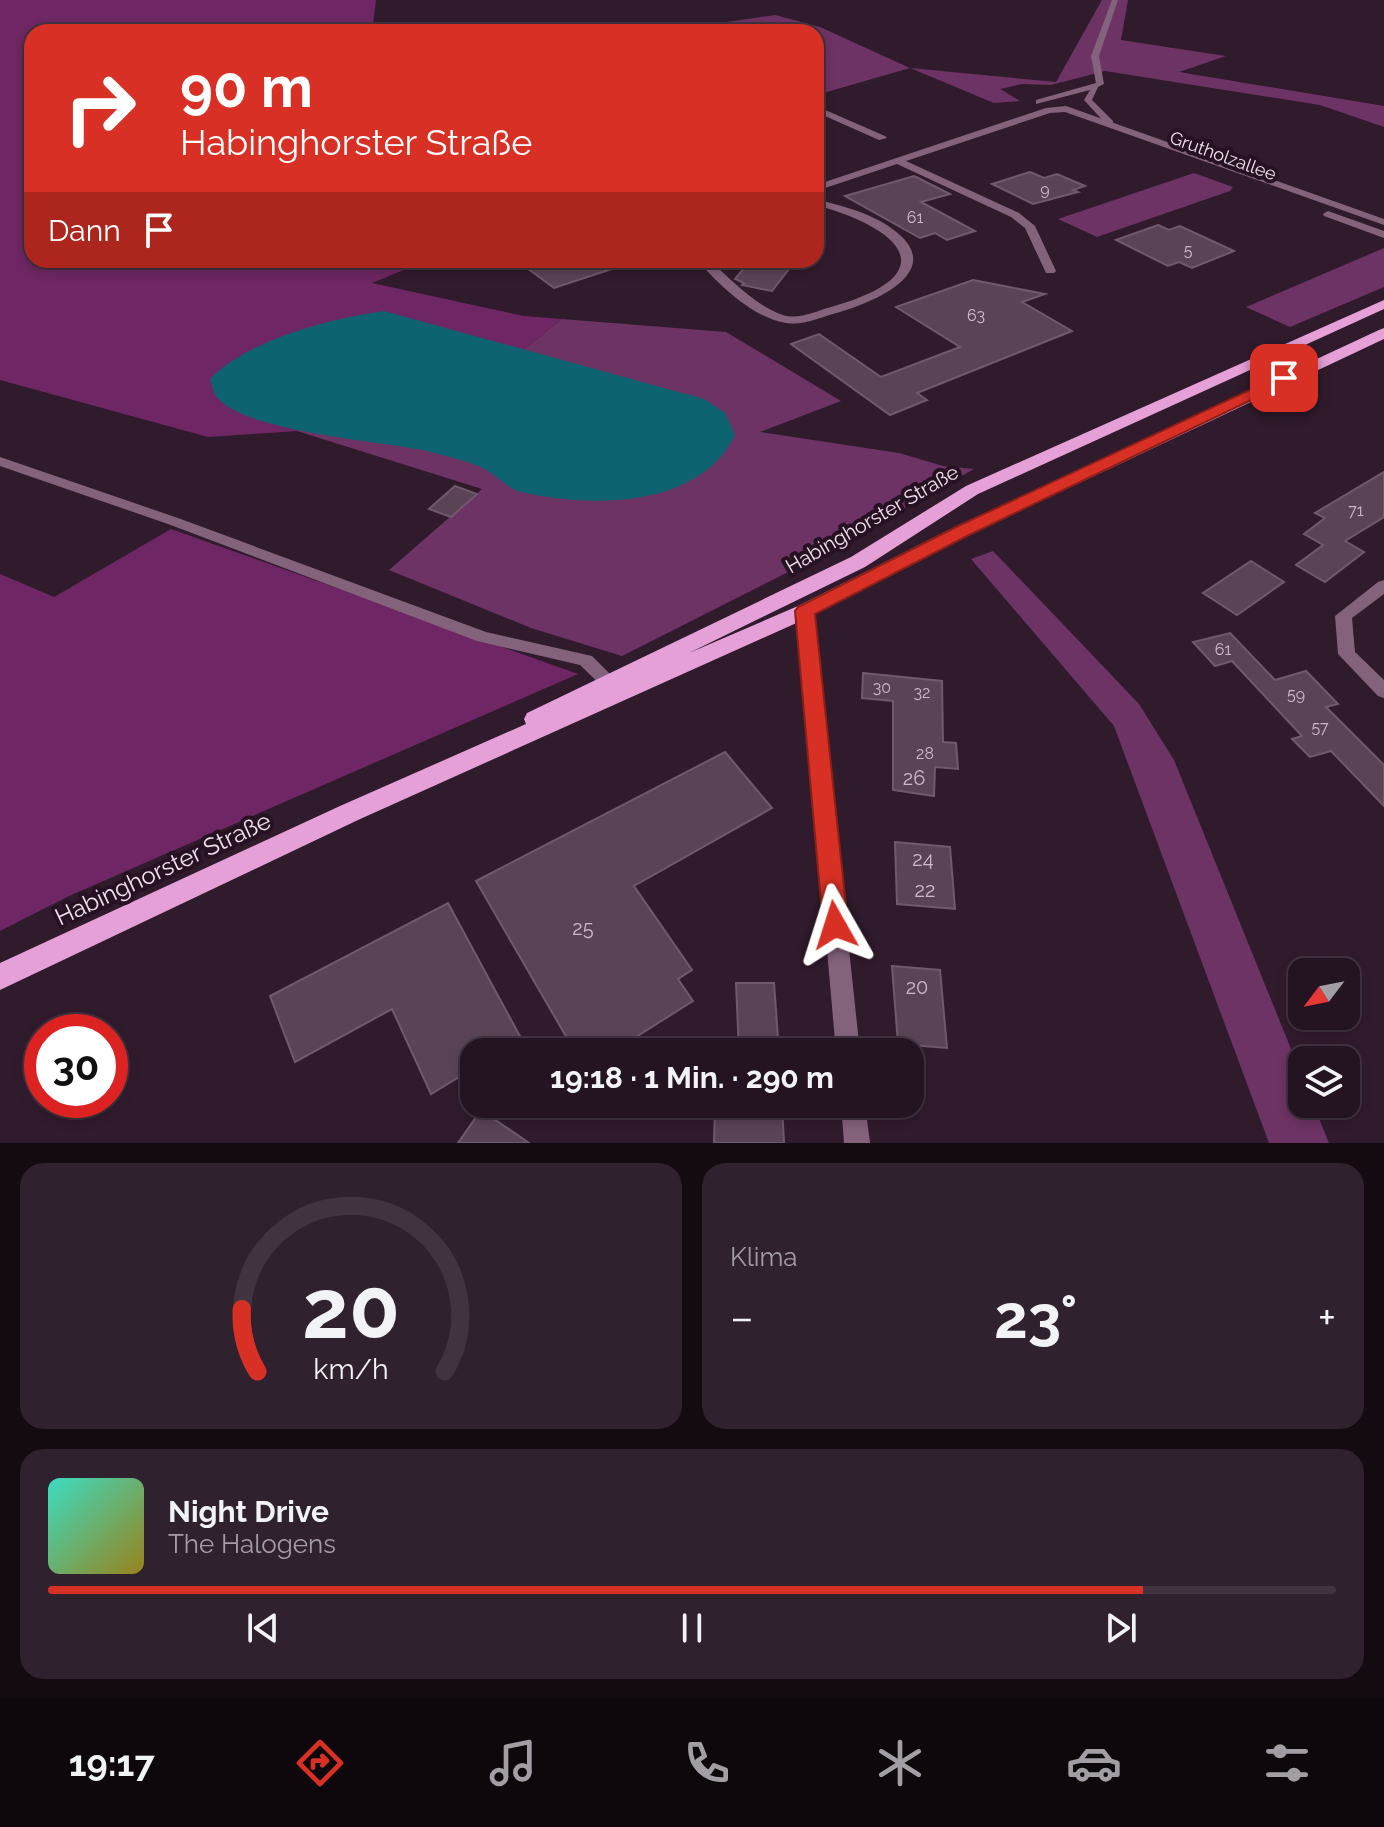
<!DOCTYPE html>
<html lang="de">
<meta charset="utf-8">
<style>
:root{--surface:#241421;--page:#30212e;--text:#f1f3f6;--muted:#a39ea5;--line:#41333f;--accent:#d93025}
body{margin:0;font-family:Raleway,sans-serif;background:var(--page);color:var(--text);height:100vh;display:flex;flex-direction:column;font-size:30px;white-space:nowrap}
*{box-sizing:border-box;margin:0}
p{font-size:26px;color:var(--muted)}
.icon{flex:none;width:44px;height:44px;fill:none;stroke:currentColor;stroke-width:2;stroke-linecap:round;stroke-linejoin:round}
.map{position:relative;height:1143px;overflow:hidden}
.panel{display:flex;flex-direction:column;gap:20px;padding:20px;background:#140b12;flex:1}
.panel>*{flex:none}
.top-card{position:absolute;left:24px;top:24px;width:800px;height:244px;border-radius:24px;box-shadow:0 4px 12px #0003,0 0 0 2px var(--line);background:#d93025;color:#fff;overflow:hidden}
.needle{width:52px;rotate:238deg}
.buttons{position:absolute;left:1288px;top:958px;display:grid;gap:16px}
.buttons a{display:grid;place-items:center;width:72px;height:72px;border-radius:16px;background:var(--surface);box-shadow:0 4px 12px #0003,0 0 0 2px var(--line);font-size:40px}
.speed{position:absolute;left:24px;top:1014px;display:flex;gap:16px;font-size:40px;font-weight:700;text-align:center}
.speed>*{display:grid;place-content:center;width:104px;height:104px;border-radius:50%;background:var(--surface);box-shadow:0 4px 12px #0003,0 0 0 2px var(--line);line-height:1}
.speed .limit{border:12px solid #d22;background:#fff;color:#111}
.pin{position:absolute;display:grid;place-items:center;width:68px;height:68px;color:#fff;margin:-34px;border-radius:16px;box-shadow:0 4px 12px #0006}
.me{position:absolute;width:88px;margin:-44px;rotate:354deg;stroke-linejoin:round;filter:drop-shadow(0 0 6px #0008)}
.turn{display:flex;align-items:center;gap:28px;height:168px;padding:0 24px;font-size:36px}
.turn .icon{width:104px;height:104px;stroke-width:2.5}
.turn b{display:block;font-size:56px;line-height:68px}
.then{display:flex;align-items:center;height:76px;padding:0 24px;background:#0003;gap:16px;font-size:30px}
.big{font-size:60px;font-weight:700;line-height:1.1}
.panel .tile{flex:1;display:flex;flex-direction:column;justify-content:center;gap:12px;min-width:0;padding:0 28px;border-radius:24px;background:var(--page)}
.panel .dial{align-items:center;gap:0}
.dial svg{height:208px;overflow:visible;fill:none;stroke:var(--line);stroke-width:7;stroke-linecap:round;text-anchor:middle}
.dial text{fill:var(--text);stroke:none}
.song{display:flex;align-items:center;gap:24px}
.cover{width:96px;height:96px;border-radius:12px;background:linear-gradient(135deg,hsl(170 70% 55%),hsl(50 70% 35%))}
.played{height:8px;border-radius:4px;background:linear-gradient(90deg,var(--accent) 85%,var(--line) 85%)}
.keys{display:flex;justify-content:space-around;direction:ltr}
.heat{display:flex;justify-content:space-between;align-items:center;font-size:44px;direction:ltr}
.panel .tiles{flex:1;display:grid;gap:20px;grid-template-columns:1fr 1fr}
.tile:last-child{grid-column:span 2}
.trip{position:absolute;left:460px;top:1038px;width:464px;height:80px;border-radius:24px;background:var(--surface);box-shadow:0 4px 12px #0003,0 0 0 2px var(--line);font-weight:700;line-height:80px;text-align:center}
.dock{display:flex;height:128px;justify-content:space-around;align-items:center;background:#0e080d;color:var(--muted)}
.dock .icon{width:56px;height:56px}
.dock .selected{color:var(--accent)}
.dock b{font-size:36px;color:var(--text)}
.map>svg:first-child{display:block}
.green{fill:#6d3364}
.forest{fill:#6e2764}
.water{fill:#0d6470}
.building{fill:#5a4355;stroke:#71596c;stroke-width:2}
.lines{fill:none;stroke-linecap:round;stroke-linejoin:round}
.lane{fill:#83627c;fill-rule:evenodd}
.street{fill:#83627c;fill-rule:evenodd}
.primary{fill:#e5a0d7;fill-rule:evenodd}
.route{fill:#d93025;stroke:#8d1f18;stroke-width:2}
.labels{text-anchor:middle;stroke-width:8;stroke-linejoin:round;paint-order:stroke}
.number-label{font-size:16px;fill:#cabac6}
.far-street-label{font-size:18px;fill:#f0e1ec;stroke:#261222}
.street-label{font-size:20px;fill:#f0e1ec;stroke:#261222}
.near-number-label{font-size:20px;fill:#cabac6}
.near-street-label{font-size:24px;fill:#f0e1ec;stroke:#261222}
</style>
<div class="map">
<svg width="1384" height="1143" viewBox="0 0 1384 1143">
<rect width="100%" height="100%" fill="#301b2c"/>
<g class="green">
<path d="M1102,0H1128L1121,40L1226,56L1179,72L1384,106V127L1320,105L1105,71L1051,85L1022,84L1000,89L1020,101L994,103L910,68L820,94L816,93V32L673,30L775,15L820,27L910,68L1056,82Z"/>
<path d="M1194,173L1233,187L1230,191L1097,237L1058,219Z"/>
<path d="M1384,248V287L1290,327L1246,307Z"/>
<path d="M562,319L726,332L841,401L760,432L899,453L943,466L974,469L806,563L622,656L531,628L389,570L482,489L297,431L395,338L513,358Z"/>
<path d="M993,551L1139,704L1174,760L1302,1076V1104H1313L1329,1143H1269L1114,726L971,559Z"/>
</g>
<g class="forest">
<path d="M0,0H376L372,32H32V260H428L372,283L524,316L562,319L513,358L395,338L297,431L208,437L0,380Z"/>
<path d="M171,529L578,674L69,896L0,931V574L54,597Z"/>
</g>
<path class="water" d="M384,311L704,399L725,413L735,435C699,509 590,508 521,492C508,489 497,476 485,469C469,461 445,456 427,451C382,441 242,432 216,396C213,392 212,383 210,379C250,339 329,319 384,311Z"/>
<g class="building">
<path d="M1030,172L1044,178L1057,174L1085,186L1073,190L1078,192L1033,204L992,184Z"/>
<path d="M914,176L950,194L921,202L975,231L947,240L935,233L920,238L845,196Z"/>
<path d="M1158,225L1169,230L1180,226L1234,251L1192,268L1179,262L1168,266L1116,240Z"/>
<path d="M516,260H626L627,264L554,288Z"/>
<path d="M751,260H796L772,291L742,285L744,283L735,279Z"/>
<path d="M973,280L1045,294L1022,302L1072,331L917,393L927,400L890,415L791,344L819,334L881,377L960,347L896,307Z"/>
<path d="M1384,472V517L1345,541L1364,552L1325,582L1296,565L1323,545L1304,534L1325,518L1315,513Z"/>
<path d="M455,486L477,494L451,517L429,509Z"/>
<path d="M1251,561L1284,582L1237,615L1203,593Z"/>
<path d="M1230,633L1275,680L1306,671L1338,704L1326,707L1384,765V806L1331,751L1310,757L1292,739L1302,736L1232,661L1215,666L1193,642Z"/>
<path d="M863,673L942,681L943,742L956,743L958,769L935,767L934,796L893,790V701L862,698Z"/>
<path d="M725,752L772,808L634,886L692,970L678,979L693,1001L612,1052H575L476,881Z"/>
<path d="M895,842L950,847L955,909L897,904Z"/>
<path d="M448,903L522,1040L502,1052H474V1068L431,1094L392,1009L295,1062L270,996Z"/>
<path d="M892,966L940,970L947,1048L898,1044Z"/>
<path d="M736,983H774L779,1052H739Z"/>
<path d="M715,1104H782L784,1143H714Z"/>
<path d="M481,1110L529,1143H458Z"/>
</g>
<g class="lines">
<g class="lane">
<path d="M1112,0H1118L1099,56L1104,84L1098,87L1092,100L1113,121V125H1107L1084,100L1090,90L1036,104V100L1096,83L1091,56Z"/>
<path d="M816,106L885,136L887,138L879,140L816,112Z"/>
<path d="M0,457L178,518L486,632L592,656L627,691L624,696H612L580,665L477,641L168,524L0,466Z"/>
</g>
<g class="street">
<path d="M1066,106L1384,219V225L1065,112L1050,113L906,161L1019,213L1035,226L1056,271L1054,273H1046L1025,228L1011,217L897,164L816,191V185L1046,108Z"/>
<path d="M816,199C838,205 860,210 880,221C954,263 888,298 840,312C823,316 805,326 786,323C753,318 718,284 697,260H709C731,279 754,305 783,315C799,320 816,311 831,307C946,275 904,229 816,205Z"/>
<path d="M1328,211L1384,231V238L1324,216L1323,214Z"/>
<path d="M1384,580V594L1352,618L1355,652L1384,680V698L1378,696L1338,654L1335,616L1378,582Z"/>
<path d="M805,605L813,611L860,1052H836L797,611Z"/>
<path d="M841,1104H865L870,1143H844Z"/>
</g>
<path class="primary" d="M1384,300V309L978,494L865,567L689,653L798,606L955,527L1379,330L1384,328V339L969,535L812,616L358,820L0,990V963L340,806L526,724L524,719L527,713L851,557L966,486Z"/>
</g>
<path class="route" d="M1284,374L1291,378L1289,382L969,535L815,614L848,925L844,933L835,936L827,933L823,925L795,611L798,607L956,527Z"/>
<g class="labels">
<g class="number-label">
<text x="1045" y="195">9</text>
<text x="915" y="223">61</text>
<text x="1188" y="256">5</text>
<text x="976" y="321">63</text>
<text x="1356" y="516">71</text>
<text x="1223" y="655">61</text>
<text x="882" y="693">30</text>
<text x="922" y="698">32</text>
<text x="1296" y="700">59</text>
<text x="1320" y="733">57</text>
<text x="925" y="759">28</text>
</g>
<g class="far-street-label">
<text transform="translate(1223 156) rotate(20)" y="6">Grutholzallee</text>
</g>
<g class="street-label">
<text transform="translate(872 519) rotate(-30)" y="7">Habinghorster Straße</text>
</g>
<g class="near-number-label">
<text x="914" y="785">26</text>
<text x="923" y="866">24</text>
<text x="925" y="897">22</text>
<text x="583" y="935">25</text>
<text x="917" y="994">20</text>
</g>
<g class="near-street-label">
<text transform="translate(163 869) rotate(-25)" y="8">Habinghorster Straße</text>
</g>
</g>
</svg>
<div class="buttons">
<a><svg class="needle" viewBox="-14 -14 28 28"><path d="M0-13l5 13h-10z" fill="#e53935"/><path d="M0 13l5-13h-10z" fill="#a39ea5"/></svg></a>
<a><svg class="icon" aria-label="layers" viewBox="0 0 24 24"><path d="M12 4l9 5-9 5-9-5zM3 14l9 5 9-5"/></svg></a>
</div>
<div class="speed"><div class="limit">30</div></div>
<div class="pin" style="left:1284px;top:378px;background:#d93025"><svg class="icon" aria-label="arrive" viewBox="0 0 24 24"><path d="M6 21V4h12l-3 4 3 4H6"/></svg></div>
<svg class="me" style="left:835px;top:925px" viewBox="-20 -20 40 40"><path d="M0-17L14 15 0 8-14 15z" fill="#d93025" stroke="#fff" stroke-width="4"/></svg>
<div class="trip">19:18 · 1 Min. · 290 m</div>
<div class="top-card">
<div class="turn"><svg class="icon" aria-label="right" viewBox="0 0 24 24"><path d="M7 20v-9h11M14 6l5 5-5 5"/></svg><div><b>90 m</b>Habinghorster Straße</div></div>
<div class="then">Dann<svg class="icon" aria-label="arrive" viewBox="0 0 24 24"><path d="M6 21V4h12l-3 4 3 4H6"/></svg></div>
</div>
</div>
<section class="panel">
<div class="tiles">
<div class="tile dial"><svg viewBox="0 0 100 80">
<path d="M14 69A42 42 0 1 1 86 69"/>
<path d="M14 69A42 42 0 0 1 8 45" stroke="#d93025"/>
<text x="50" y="56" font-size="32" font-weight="700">20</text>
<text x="50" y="72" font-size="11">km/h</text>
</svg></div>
<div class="tile"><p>Klima</p>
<div class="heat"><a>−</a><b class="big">23°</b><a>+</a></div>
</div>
<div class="tile">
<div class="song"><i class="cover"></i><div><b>Night Drive</b><p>The Halogens</p></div></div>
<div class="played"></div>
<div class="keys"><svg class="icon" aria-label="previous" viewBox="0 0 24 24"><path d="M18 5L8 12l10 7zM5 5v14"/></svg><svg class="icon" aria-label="pause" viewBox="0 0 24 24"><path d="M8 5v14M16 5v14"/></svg><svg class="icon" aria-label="next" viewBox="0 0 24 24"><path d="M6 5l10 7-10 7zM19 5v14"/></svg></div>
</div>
</div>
</section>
<nav class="dock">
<b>19:17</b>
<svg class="icon selected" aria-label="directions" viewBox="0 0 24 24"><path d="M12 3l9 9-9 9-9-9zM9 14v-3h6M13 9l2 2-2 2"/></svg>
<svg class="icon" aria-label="music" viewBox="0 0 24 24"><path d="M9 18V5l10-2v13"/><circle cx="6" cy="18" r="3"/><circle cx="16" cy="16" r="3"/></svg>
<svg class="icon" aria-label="phone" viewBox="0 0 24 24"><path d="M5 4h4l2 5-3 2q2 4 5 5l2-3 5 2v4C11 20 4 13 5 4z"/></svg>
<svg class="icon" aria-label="climate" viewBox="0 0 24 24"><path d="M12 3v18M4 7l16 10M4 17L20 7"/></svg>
<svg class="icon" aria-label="car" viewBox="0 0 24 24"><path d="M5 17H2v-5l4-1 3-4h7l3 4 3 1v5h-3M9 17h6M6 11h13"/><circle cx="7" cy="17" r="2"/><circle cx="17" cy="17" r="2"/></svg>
<svg class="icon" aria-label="filters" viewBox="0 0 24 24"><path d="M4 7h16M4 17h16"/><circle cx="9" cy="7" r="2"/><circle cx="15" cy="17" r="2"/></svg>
</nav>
